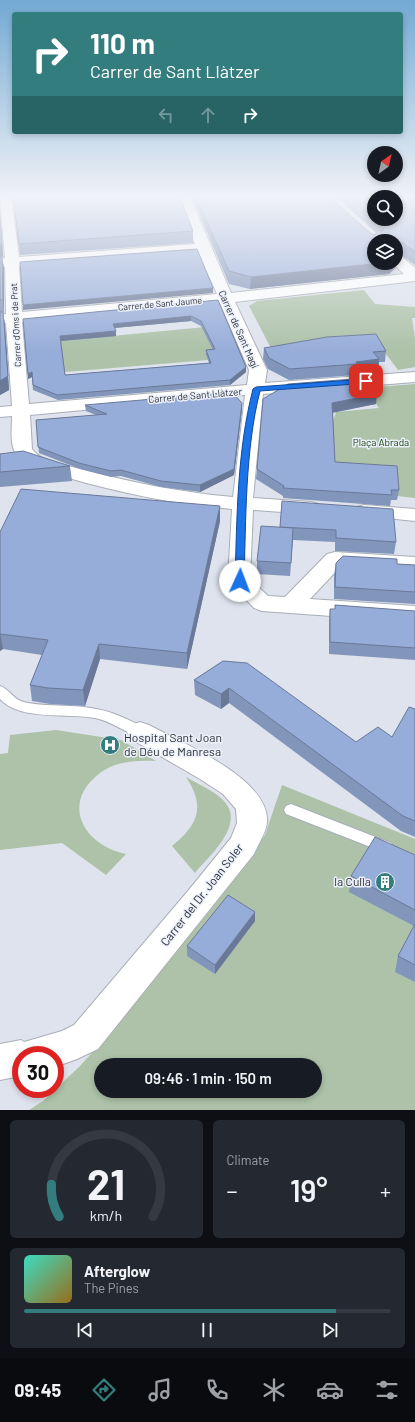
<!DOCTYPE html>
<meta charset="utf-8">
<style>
:root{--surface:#171b24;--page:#242831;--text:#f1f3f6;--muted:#9ea1a6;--line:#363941;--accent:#337d7f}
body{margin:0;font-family:Barlow,sans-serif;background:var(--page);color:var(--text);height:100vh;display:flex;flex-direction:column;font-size:15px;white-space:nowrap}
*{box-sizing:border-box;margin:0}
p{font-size:13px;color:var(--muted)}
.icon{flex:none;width:22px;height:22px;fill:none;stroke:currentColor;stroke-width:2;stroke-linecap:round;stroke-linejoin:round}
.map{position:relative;height:1110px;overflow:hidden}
.drawer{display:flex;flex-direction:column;gap:10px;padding:10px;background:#0d0f14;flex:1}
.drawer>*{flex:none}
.hud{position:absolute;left:12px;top:12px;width:391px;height:122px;border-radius:4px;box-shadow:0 2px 6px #0003;background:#337d7f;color:#fff;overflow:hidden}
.needle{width:26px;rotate:33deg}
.buttons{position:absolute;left:367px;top:146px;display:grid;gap:8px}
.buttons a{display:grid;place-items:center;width:36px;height:36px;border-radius:50%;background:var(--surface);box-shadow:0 2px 6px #0003;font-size:20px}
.speed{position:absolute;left:12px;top:1046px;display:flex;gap:8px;font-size:20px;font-weight:700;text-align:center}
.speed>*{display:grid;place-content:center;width:52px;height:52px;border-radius:50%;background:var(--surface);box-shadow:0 2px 6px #0003;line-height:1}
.speed .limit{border:6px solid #d22;background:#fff;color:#111}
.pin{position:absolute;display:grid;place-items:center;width:34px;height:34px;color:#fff;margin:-17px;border-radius:8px;box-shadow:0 2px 6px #0006}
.me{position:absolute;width:44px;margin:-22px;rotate:2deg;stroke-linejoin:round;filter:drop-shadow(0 0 3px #0008)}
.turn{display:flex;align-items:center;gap:14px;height:84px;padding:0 12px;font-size:18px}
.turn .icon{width:52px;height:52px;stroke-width:2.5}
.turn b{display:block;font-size:28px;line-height:34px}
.lanes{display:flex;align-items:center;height:38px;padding:0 12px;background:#0003;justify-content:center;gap:20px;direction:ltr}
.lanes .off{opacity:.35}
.big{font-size:30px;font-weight:600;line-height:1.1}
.drawer .card{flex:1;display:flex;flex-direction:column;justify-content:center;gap:6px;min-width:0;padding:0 14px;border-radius:6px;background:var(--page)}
.drawer .dial{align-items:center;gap:0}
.dial svg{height:104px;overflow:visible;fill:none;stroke:var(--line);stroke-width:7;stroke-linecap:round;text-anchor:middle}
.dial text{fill:var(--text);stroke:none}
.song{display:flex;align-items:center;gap:12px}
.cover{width:48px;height:48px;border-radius:6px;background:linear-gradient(135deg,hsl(170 70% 55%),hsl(40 70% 35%))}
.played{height:4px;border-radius:2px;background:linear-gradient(90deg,var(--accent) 85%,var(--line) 85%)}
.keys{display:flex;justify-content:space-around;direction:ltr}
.heat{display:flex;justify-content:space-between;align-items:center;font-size:22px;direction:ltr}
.drawer .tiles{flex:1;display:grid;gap:10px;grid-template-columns:1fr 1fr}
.card:last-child{grid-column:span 2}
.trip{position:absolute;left:94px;top:1058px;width:228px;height:40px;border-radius:20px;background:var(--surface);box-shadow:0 2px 6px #0003;font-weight:600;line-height:40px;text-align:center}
.tab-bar{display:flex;height:64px;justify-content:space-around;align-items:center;background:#090b0e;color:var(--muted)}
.tab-bar .icon{width:28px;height:28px}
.tab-bar .current{color:var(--accent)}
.tab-bar b{font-size:18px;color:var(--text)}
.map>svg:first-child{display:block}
.green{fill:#adc2a9;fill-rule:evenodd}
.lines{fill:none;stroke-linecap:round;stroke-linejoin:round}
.lane-casing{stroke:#a9aeb7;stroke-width:2}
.street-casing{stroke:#a9aeb7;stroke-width:2}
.lane{fill:#fff;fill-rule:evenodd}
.street{fill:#fff;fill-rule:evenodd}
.wall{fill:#8295bb;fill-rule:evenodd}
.shaded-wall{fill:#6a7998}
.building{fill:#97add9;stroke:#6a7998;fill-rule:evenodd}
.route{fill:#1a73e8;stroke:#114b97}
.labels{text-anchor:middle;stroke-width:3;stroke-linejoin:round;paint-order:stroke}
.far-street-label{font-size:9px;fill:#2d2f33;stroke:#ebf0fb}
.street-label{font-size:10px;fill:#2d2f33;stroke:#ebf0fb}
.park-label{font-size:10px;fill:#164309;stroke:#ebf0fb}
.near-poi-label{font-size:12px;fill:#2d2f33;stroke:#ebf0fb;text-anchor:start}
.near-street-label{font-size:12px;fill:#2d2f33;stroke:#ebf0fb}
</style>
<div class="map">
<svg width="415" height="1110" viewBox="0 0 415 1110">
<rect width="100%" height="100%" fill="#dee3ed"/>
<g class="green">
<path d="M364,290L375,304L415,307V318H412L415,338V367L398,370L374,338L274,354L249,306L257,301Z"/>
<path d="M226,325L238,353L206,355L208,360L65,372L29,344Z"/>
<path d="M415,384V498L397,496L334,472L332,425L336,412L379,408L365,388Z"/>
<path d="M56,730L121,740L156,761C137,760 116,761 100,773C60,803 83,845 126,854L106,875L62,843L0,850V754L8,753L10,735Z"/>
<path d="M186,777C198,784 214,791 223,800C247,824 210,855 195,873L172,846C198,825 206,807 186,777Z"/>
<path d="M282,785L415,839V1110H29L43,1101L80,1066L125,1016L265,835ZM101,1065H315V1091H101Z"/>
</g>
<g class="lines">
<g class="lane-casing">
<g id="lane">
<path d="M0,686C11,690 13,701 28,703C51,707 74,704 96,709C114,712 129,720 145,728L147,732L145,736L140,737C124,732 111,721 95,718C67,713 20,721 0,699Z"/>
<path d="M291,804L391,843L393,847L391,851L386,853L286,814L284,810L286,806Z"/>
</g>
</g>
<g class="street-casing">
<g id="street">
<path d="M0,195H11L19,257L195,244L177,195H189L231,293L404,274L392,263H396V255L401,256L415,268V281L235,302L267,370L265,383L415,372V382L263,394L253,498L311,502L318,504L321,508L318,512L311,514L253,510L250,579L268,596L285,597L327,554L335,552L415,557V571L341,566L310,599L415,606V622L262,611L254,608L228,581L232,509C174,504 120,493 65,477C49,473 29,471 18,457C9,446 12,430 12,416L0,417V407L12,406L6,323L0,324V314H6L5,267H0V259L5,258ZM198,252L217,294L22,312L19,266ZM220,303L249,370L247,385L29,404L22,322ZM245,395L233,497C177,492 130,482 76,468C61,464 42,462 32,449L30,415Z"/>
<path d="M364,505L415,509V521L357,515L354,511L357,507Z"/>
<path d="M140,722L149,725C182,743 271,779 267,823C266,832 258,845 254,854L98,1049L77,1059L55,1067V1055H21V1076L0,1080V1044L21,1040L24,1042L62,1031L74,1025L188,891L231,838L237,823L236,809L223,794L200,779L131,739L127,732L131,725Z"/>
</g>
</g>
<use href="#lane" class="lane"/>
<use href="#street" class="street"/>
</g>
<g class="wall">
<path d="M13,195L193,231V243L20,255Z"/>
<path d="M191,195H327L370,233L375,235L376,233L335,195H415V265L401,255L396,254V241H374L395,268L389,274L250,289L229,284Z"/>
<path d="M0,209L3,257H2L4,268V312L3,313L5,325L9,390L0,395Z"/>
<path d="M218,300L246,367V372L230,385L58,400L33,390L32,377L28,379L23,319ZM191,321L201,326L213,350H206V355L209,363L65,375L61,341L116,336V331L115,328Z"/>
<path d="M264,348L386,351L385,362H379L378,370L357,372L356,375L289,380L268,369L263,359Z"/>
<path d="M263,399L376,404L333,412L335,462L399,490L397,500H391L390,506L283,498V496L256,479L257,469Z"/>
<path d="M85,405L242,409L234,475L200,492L161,487L121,476L111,477L80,469L39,453L36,420L96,415L86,411Z"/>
<path d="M0,454L70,466L72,481L0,487Z"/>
<path d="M282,501L396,542L394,554L335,551V542L293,540L290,576L257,574V561L280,527Z"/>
<path d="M220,506V521L187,669L100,659L85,706L50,704L32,701L30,685L42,655L3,649L0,651V532Z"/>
<path d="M336,563L397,564L415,565V604L334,599V575Z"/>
<path d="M335,605L415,611V660L329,654V621L330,609H335Z"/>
<path d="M223,661L356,742L392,737L415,709V837L401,831L229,703L221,709L195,695L194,680Z"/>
<path d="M415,855V982L395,972L398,956L414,926L349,892L351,876Z"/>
<path d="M255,921L215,974L187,956V946Z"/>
</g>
<g class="shaded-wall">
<path d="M0,209L3,257H2L4,268V312L3,300L0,258Z"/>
<path d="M381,263H396L395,268L389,274L250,289L251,277Z"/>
<path d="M213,288V293L23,310V305Z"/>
<path d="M3,312L5,325L9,390L0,395V381Z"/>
<path d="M191,316V321L113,328V324Z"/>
<path d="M116,331V336L61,341L60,336Z"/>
<path d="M379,359L378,370L357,372V364L356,362Z"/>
<path d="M246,367V372L230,385V380Z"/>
<path d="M32,372V377L28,379V374Z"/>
<path d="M377,394L376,404L332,413V403Z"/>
<path d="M242,403V409L234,475L200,492V485Z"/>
<path d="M220,506V521L187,669V653Z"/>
<path d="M0,633L3,649L0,651Z"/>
<path d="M99,644L100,659L85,706L83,690Z"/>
<path d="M229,688V703L221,709V694Z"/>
<path d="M255,912V921L215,974V965Z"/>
</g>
<g class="building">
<path d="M13,195H179L193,231L19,244Z"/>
<path d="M195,195H327L370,233L375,235L377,231H383L384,228L348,195H415V252L403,243L396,242V248V241H374V263H381L251,277L229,271ZM374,197H396V219H374Z"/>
<path d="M0,217L2,245H0Z"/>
<path d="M197,249L213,288L23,305L20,262Z"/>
<path d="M0,256H2L3,300H0Z"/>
<path d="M218,300L246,367L230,380L57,395L33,385L32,372L28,374L23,319ZM191,316L201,321L215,349L206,350L211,363L65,375L60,336L116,331L113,324Z"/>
<path d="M0,312H3L8,376L0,381Z"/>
<path d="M376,334L386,351L373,352L379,359L356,362L357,364L290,369L269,358L264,348L327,337Z"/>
<path d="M366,378L377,394L332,403L335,462L397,466L399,490H391L392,495L283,488L284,486L257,469L263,399L288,384Z"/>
<path d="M232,392L242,403L234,469L200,485L161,481L121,470L111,471L79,463L38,447L36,420L107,414L85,405Z"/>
<path d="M23,451L70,466L0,472V454Z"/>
<path d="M21,489L220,506L187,653L99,644L83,690L48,688L30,685L48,640L0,634V532Z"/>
<path d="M282,501L393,509L396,542L336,538V530L280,527Z"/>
<path d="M261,526L293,528L291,563L257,561Z"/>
<path d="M343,556L397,559V564L415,565V592L335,587L336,563Z"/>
<path d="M335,605L415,611V648L330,642V609H335Z"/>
<path d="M223,661L247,663L356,742L378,727L392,737L409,707L415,709V821L403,816L229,688L221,694L194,680Z"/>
<path d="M375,837L415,855V910L351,876Z"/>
<path d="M228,895L255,912L215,965L187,946Z"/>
<path d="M415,924V965L398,956Z"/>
</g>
<linearGradient id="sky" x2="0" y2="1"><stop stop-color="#73a9d3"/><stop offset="0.56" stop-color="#f0f2f7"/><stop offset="1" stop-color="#f0f2f7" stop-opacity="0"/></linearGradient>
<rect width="415" height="351" fill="url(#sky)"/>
<path class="route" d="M366,379L370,381L369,383L260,391C245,450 246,520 244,581L240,584L236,583L235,581C237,517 237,451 253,389L256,387Z"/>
<defs>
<g id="hospital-disc" transform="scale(1)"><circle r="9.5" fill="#337d7f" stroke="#ebf0fb"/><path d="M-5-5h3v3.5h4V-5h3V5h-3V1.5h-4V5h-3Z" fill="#fff"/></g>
<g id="building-disc" transform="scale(1)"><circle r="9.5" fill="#337d7f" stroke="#ebf0fb"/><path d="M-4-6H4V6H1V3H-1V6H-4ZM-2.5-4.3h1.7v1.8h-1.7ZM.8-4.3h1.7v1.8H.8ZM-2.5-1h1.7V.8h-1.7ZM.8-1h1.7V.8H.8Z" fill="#fff"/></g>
</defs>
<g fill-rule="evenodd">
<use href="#hospital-disc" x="110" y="745"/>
<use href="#building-disc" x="385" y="882"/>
</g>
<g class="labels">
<g class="far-street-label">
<text transform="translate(160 304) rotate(-5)" y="3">Carrer de Sant Jaume</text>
<text transform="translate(16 325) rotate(-93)" y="3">Carrer d'Oms i de Prat</text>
</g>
<g class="street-label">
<text transform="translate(239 329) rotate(66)" y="4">Carrer de Sant Magí</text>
<text transform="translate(195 395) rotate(-5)" y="4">Carrer de Sant Llàtzer</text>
</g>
<g class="park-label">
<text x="381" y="446">Plaça Abrada</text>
</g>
<g class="near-poi-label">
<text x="124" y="742">Hospital Sant Joan<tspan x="124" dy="14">de Déu de Manresa</tspan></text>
<text x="371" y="886" text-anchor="end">la Culla</text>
</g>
<g class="near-street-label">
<text transform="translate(202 895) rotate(-52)" y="4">Carrer del Dr. Joan Soler</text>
</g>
</g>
</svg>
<div class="buttons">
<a><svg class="needle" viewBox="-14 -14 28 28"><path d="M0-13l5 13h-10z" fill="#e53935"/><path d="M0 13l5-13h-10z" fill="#9ea1a6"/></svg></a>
<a><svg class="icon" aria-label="search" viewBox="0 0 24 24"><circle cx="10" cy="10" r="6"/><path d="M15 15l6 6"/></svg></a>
<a><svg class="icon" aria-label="layers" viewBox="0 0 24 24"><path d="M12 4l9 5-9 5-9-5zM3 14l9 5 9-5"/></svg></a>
</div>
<div class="speed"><div class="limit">30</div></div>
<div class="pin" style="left:366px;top:381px;background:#d93025"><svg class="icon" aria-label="arrive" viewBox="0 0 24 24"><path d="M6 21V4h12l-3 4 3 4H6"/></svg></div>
<svg class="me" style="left:240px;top:581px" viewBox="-20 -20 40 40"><circle r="19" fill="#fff"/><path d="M0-13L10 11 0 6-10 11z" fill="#1a73e8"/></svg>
<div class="trip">09:46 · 1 min · 150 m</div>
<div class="hud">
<div class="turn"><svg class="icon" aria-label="right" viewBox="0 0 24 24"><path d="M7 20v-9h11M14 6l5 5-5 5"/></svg><div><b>110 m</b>Carrer de Sant Llàtzer</div></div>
<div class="lanes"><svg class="icon off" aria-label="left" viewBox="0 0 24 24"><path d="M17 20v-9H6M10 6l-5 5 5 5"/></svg><svg class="icon off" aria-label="ahead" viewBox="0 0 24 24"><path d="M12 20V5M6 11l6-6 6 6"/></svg><svg class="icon" aria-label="right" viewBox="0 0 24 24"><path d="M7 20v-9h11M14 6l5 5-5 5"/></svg></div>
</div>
</div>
<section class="drawer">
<div class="tiles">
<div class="card dial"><svg viewBox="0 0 100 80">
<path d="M14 69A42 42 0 1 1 86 69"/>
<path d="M14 69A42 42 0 0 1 8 44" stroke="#337d7f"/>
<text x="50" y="56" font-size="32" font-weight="700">21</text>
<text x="50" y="72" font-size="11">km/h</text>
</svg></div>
<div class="card"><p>Climate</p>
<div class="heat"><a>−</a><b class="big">19°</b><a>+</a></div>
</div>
<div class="card">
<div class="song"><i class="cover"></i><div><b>Afterglow</b><p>The Pines</p></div></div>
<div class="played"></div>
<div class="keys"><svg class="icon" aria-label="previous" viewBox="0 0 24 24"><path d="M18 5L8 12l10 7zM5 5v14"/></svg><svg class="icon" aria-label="pause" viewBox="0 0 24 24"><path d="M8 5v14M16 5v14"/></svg><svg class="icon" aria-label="next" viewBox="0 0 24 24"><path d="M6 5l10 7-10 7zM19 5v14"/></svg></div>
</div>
</div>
</section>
<nav class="tab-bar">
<b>09:45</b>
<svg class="icon current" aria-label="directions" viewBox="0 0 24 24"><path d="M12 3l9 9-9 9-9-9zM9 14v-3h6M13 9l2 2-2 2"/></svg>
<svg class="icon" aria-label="music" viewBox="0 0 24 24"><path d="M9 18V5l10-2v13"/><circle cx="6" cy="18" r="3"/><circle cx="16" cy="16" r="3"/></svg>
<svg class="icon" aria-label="phone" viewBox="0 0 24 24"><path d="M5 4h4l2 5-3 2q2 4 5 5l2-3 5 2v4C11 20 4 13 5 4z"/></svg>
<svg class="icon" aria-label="climate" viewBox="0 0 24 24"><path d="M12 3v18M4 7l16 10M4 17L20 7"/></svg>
<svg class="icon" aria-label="car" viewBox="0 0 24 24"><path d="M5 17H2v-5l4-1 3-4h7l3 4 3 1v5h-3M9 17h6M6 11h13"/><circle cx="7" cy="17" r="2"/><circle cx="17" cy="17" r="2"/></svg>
<svg class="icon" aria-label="filters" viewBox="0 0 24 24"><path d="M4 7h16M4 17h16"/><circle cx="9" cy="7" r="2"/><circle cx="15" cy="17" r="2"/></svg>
</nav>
